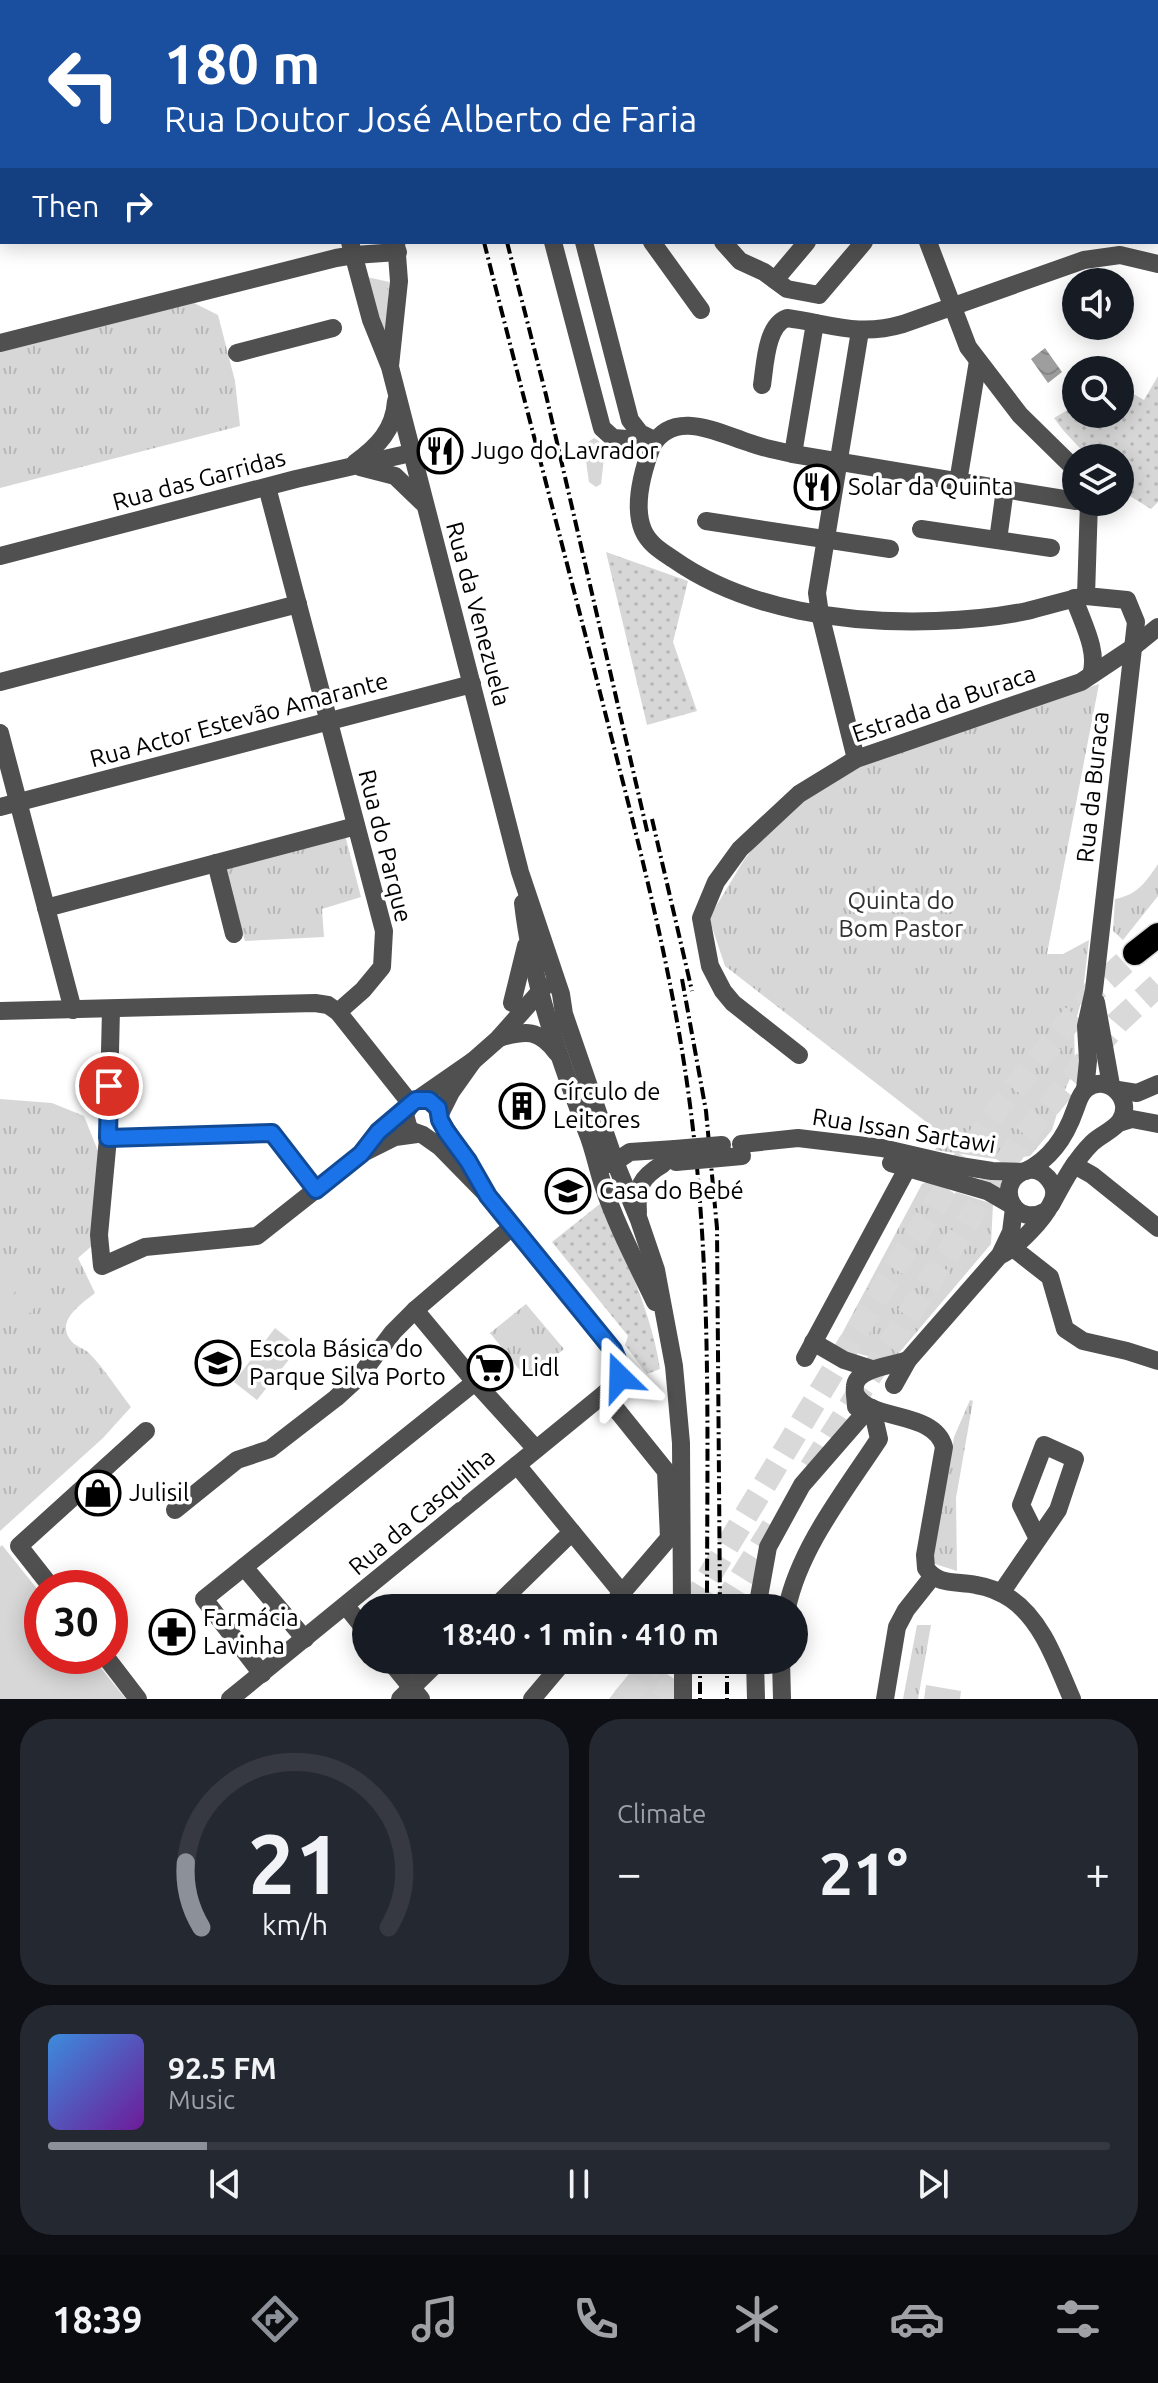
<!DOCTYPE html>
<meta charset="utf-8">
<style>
:root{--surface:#171b24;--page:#242831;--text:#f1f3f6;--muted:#9ea1a6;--line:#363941;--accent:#8c9099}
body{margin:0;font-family:Ubuntu,sans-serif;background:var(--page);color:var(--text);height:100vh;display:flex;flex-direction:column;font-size:30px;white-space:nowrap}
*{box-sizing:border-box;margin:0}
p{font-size:26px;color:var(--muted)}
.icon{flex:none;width:44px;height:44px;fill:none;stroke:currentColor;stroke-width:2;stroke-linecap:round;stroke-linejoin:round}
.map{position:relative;height:1699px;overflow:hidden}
.drawer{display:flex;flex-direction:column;gap:20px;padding:20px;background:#0d0f14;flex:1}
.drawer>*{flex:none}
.top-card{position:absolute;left:0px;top:0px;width:1158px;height:244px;box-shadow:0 4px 20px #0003;background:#1a4fa0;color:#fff;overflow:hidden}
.buttons{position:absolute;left:1062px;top:268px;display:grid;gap:16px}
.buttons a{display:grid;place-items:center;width:72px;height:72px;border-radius:50%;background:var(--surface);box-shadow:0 4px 20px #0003;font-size:40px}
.speed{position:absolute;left:24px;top:1570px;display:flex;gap:16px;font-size:40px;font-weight:700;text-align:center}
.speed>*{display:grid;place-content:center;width:104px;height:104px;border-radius:50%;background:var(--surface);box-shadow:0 4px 20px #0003;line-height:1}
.speed .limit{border:12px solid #d22;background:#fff;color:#111}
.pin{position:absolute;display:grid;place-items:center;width:68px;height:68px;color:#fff;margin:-34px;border:4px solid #fff;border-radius:50%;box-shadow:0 2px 8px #0007}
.me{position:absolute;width:88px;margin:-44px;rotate:338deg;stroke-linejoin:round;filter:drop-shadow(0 0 6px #0008)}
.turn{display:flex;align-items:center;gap:28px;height:168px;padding:0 32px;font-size:36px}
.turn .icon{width:104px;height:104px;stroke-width:2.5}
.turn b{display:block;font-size:56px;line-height:68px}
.then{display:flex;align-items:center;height:76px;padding:0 32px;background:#0003;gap:16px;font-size:30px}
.big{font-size:60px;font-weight:700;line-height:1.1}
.drawer .widget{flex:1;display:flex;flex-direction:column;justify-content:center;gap:12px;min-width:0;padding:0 28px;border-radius:32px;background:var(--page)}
.drawer .dial{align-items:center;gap:0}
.dial svg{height:208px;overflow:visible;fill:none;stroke:var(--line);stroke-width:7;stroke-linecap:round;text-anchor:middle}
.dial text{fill:var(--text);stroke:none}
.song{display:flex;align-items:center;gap:24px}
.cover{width:96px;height:96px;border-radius:12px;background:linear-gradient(135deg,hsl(210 70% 55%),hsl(280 70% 35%))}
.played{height:8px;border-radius:4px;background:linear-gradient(90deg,var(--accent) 15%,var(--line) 15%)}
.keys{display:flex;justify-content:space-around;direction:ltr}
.heat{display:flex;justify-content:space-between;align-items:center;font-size:44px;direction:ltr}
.drawer .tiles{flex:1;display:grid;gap:20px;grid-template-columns:1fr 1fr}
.widget:last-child{grid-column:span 2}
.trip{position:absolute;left:352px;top:1594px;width:456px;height:80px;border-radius:40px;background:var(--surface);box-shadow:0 4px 20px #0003;font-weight:700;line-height:80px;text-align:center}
.menu{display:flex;height:128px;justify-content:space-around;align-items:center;background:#090b0e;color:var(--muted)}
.menu .icon{width:56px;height:56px}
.menu .selected{color:var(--accent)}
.menu b{font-size:36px;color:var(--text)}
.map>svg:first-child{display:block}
.grass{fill:url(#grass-tufts)}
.garden{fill:url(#garden-dots)}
.pitch{fill:#d7d7d7}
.water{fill:url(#water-waves)}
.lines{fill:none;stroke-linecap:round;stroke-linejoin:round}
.highway-tunnel{stroke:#d9d9d9;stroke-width:24;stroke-dasharray:24 12;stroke-linecap:butt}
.highway-casing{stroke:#dbdbdb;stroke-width:27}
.minor{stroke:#505050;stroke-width:18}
.highway{stroke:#000;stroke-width:24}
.rail{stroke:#000;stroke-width:4;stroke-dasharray:12 4 2 4;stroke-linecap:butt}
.minor-bridge{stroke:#505050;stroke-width:18}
.route-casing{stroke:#114b97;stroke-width:20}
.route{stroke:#1a73e8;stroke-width:14}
.labels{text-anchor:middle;stroke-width:7;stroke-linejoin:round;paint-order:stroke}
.poi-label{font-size:24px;fill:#000;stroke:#fff;text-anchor:start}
.street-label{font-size:24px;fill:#000;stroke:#fff}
.park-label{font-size:24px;fill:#2e2e2e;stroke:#fff}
</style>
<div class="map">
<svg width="1158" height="1699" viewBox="0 0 1158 1699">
<defs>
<pattern id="grass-tufts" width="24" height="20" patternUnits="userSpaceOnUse" patternTransform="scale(2)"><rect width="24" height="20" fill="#d7d7d7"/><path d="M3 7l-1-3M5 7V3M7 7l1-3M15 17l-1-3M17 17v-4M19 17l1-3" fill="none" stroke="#b7b7b7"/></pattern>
<pattern id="garden-dots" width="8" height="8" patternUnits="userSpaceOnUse" patternTransform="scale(2)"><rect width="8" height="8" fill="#d7d7d7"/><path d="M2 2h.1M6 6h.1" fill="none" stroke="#b7b7b7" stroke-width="1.8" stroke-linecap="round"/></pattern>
<pattern id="water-waves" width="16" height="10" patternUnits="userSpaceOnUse" patternTransform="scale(2)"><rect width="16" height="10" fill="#9e9e9e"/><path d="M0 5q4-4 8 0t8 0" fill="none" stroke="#868686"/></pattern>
</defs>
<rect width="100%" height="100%" fill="#fff"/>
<g class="grass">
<path d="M762,0H1158V176H1156V2H767Z"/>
<path d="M367,277L389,282L386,339Z"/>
<path d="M194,303L218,315L235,381L240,426L0,488V351Z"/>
<path d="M1099,684L1047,954H1063L1089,940L1082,999L1074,1026L1075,1068L1063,1094L1052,1130L1030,1156L1002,1160L935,1150L943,1135L725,966L709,918L744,860L768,829L791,808L860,764Z"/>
<path d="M345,835L361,897L322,909L324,937L245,941L225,866Z"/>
<path d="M1158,864V896L1123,940L1113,931L1115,899C1137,895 1146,882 1158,864Z"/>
<path d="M0,1099L52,1103L84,1116L98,1151L93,1245L78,1258L95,1293C80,1305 54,1322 72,1342C77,1347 83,1348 88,1352C104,1368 117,1389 131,1407L103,1438L0,1531Z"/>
<path d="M927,1182L943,1187L942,1192L954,1196L956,1192L993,1204L991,1244L898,1354C874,1362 859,1355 837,1343L922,1184Z"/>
<path d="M526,1304L564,1349L527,1379L490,1333Z"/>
<path d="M970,1400L973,1401L956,1498L957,1571L932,1563L954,1437Z"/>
<path d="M917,1625H931L918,1699H903Z"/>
<path d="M640,1660H665V1699H609Z"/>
</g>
<g class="garden">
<path d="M1158,376V502L1151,509L1120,490V458H1089L1063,430L1054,418L1076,405V414H1120V386L1144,400Z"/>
<path d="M606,552L688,581L673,642L697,711L647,725Z"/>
<path d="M601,1203C625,1258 651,1310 660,1369L647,1374L625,1345L628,1336L552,1242Z"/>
</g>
<g class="pitch">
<path d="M594,438L599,441L604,458L601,484L596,487L589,482L586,461L588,442Z"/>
<path d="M18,1264L31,1276L3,1304L0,1301V1282Z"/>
<path d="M37,1280L49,1293L22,1321L9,1308Z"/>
<path d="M275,1328L299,1347L257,1400L234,1382Z"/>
<path d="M2,1545L42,1595V1656H91L126,1699H0V1547Z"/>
<path d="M926,1685L961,1691L960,1699H924Z"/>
</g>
<path class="water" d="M1045,348L1062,372L1048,383L1031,359Z"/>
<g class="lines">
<g class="highway-tunnel">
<path d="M811,1468L1019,1142L1118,1022L1158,985"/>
<path d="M690,1608L897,1265L997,1110L1095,990L1135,953"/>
<path d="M722,1608L776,1522"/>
<path d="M624,1699L658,1660"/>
<path d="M661,1699L688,1660"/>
</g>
<g class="highway-casing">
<g id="highway">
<path d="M1053,0L1058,2"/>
<path d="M1133,0L1136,2"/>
<path d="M1156,15L1158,17"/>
<path d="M1156,54L1158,55"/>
<path d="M1135,953L1158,935"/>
</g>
</g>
<g class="minor">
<path d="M292,0V2"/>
<path d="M390,0V2"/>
<path d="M486,0L487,2"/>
<path d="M604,0L606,2"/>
<path d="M743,0L749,2"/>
<path d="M792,0L798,2"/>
<path d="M952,0L953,2"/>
<path d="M0,109L2,108"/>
<path d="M1156,166L1158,165"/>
<path d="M1156,186H1158"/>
<path d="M350,242L371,320L390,367L520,872L561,994L564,1014L615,1162L639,1220L656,1270L674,1366L681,1443L682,1608"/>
<path d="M553,242L602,428L613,438L655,441"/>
<path d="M584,242L630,420L640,433L652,439"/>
<path d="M652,242L701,310"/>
<path d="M723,242L740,261L764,272L787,289L819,295L864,242"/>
<path d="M928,242L968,347L1020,415L1076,470"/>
<path d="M775,280L807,242"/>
<path d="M0,343L336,258L354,255L398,252"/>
<path d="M237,353L333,328"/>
<path d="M390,366L399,281L396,242"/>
<path d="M762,385C765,366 766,325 787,318C831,324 858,337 903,324L1084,260L1120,255L1158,264"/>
<path d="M793,454L815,323"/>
<path d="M355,463C378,446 394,430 396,401"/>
<path d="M360,467L395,476L422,502"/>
<path d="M958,482L978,361"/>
<path d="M267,487L384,931L382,967L363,990L338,1012"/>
<path d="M1076,501L793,454C778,451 764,448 750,443C718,433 674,408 652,446C643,470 633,506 643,530C649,544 661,551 673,559C747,611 848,624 936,621C966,620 998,617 1027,611C1047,606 1066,600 1086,596"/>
<path d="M706,521L890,549"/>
<path d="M921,529L1051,548"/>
<path d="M998,540L1005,489"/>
<path d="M0,556L296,479L411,453"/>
<path d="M1074,598C1082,622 1099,651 1091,675"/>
<path d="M0,682L298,604"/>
<path d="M0,733L73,1010"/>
<path d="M856,759L820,614L817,593L860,331"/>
<path d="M0,807L472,684"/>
<path d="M216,863L234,934"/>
<path d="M523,903C532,983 559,1057 587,1132C594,1149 597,1167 603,1185C616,1225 637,1264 655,1302"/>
<path d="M46,908L356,826"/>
<path d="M1096,1002L1111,1085"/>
<path d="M512,1003L526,946"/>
<path d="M111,1009L108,1138L99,1235L102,1266L145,1247L257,1236L361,1154L395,1137L417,1134"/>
<path d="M0,1011L315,1003L328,1005L338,1012L411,1104"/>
<path d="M499,1038C526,1030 539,1029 557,1053"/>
<path d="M799,1055L733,1003L723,991L710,966L701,918L716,882L740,849L799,794L856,759L1081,682L1132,648L1158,627"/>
<path d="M1085,1090L1088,1061L1086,1026L1094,990L1136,622L1127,600L1086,596L1089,502"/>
<path d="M1118,1090L1137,1093L1158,1084"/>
<path d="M440,1114L451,1092L473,1061L498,1039L544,987"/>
<path d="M440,1120L466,1159"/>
<path d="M1119,1123L1132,1119L1158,1124"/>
<path d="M108,1138L272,1133L316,1190"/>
<path d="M741,1144L798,1138L882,1148L960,1166L992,1171L1022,1172"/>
<path d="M367,1146L378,1132L407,1108"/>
<path d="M891,1163L987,1191L1013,1206"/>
<path d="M604,1165L615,1162L630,1152L675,1149"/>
<path d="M1074,1165L1092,1175L1158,1228"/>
<path d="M1026,1171C1052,1158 1066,1136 1075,1110C1078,1103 1079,1095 1086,1089C1106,1072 1135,1099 1120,1121C1114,1130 1100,1135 1092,1143C1074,1161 1063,1183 1051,1205"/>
<path d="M638,1213C636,1187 641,1177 663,1164"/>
<path d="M1013,1248L1050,1277L1065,1329L1083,1341L1127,1351L1158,1361"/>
<path d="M1003,1254C1019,1245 1043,1220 1051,1204C1062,1186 1041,1163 1022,1172C994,1186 1015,1229 1046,1211"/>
<path d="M415,1310L475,1382L536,1449"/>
<path d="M813,1342L844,1360L872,1369"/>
<path d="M805,1358L908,1167"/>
<path d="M894,1385L908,1360L1000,1255L1011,1232L1014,1208"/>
<path d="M604,1394L666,1471L669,1538L609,1608"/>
<path d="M856,1395C870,1422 934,1410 944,1447L925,1555L926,1568C937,1586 958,1581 976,1585C989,1587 1001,1592 1011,1599C1043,1621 1057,1665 1072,1699"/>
<path d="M856,1407C856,1400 854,1392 855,1386C857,1368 892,1366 908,1360"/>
<path d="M517,1465L622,1593"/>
<path d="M175,1510L237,1460L270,1449L336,1398L359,1377L393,1332L415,1310L513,1226"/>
<path d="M244,1567L475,1382"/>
<path d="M52,1588L19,1546L146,1431"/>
<path d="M1001,1593L1058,1510L1075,1459L1044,1445L1021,1505L1038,1539"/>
<path d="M346,1606L366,1631"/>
<path d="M494,1608L572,1532"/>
<path d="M757,1608L768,1547L802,1485L869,1408"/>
<path d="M787,1608C800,1547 845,1491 879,1439L872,1408"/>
<path d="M105,1656L138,1699"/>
<path d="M389,1660L421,1699"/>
<path d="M683,1660V1699"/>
<path d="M755,1660L756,1699"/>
<path d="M781,1660L782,1699"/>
<path d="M262,1674L204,1599L244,1567L305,1639"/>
<path d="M230,1699L604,1394C621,1379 625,1370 613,1350L488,1196L440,1147L423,1135L412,1131L408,1126L405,1114L411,1104L473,1061"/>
<path d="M400,1699L440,1660"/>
<path d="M532,1699L565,1660"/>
<path d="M885,1699L897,1627L906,1610L933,1576"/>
</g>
<use href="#highway" class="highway"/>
<g class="rail">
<path d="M414,0V2"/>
<path d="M441,0V2"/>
<path d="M484,242C524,400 566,558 606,716C639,845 673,973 690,1105C712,1272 707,1440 707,1608"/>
<path d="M507,242L546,395L648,835"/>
<path d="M652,819L692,991"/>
<path d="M682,979L706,1111L717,1228L720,1608"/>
<path d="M700,1660V1699"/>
<path d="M727,1660V1699"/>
</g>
<g class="minor-bridge">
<path d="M675,1149L722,1145"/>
<path d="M676,1162L742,1156"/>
</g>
</g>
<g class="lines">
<g class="route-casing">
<path id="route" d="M109,1086L108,1138L272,1133L316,1190L361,1154L378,1132L411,1104L416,1100H429L438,1108L440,1120L446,1131L468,1161L488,1196L613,1350L621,1368L620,1377"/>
</g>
<use href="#route" class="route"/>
</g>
<defs>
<g id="restaurant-ring" transform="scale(2.3)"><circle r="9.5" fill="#fff" stroke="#000" stroke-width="1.5"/><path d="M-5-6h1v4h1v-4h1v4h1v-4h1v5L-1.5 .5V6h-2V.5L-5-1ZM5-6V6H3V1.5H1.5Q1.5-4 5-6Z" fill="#000"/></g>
<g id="building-ring" transform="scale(2.3)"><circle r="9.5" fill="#fff" stroke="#000" stroke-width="1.5"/><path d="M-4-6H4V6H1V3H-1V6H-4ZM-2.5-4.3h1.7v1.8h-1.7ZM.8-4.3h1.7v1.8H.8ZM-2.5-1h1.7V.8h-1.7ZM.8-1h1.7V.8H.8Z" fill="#000"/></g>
<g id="school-ring" transform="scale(2.3)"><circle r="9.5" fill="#fff" stroke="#000" stroke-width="1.5"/><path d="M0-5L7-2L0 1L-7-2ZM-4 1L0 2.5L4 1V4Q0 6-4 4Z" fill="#000"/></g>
<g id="supermarket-ring" transform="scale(2.3)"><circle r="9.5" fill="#fff" stroke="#000" stroke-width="1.5"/><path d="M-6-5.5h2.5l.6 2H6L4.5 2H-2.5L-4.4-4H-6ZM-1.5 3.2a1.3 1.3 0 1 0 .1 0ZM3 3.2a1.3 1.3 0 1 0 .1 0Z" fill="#000"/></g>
<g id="shop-ring" transform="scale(2.3)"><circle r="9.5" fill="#fff" stroke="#000" stroke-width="1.5"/><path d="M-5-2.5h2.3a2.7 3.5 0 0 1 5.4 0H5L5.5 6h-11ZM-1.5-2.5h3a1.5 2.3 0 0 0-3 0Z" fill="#000"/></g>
<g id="pharmacy-ring" transform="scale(2.3)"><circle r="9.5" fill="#fff" stroke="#000" stroke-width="1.5"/><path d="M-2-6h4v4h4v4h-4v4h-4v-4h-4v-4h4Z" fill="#000"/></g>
</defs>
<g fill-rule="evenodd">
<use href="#restaurant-ring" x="440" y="451"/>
<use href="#restaurant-ring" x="817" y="487"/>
<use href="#building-ring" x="522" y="1106"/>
<use href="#school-ring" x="568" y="1191"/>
<use href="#school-ring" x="218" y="1363"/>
<use href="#supermarket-ring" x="490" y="1368"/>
<use href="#shop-ring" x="98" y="1493"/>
<use href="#pharmacy-ring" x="172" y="1632"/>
</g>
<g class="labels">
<g class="poi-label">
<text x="471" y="459">Jugo do Lavrador</text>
<text x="848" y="495">Solar da Quinta</text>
<text x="553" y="1100">Círculo de<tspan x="553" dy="28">Leitores</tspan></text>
<text x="599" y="1199">Casa do Bebé</text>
<text x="249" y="1357">Escola Básica do<tspan x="249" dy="28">Parque Silva Porto</tspan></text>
<text x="521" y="1376">Lidl</text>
<text x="129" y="1501">Julisil</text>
<text x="203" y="1626">Farmácia<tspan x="203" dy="28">Lavinha</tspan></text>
</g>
<g class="street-label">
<text transform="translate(199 480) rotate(-15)" y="8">Rua das Garridas</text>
<text transform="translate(478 614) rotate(75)" y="8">Rua da Venezuela</text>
<text transform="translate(944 704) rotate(-19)" y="8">Estrada da Buraca</text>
<text transform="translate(239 720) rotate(-15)" y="8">Rua Actor Estevão Amarante</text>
<text transform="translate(1093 787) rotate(-84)" y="8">Rua da Buraca</text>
<text transform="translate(385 846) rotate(76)" y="8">Rua do Parque</text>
<text transform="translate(904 1131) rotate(9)" y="8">Rua Issan Sartawi</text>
<text transform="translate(422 1512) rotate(-40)" y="8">Rua da Casquilha</text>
</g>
<g class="park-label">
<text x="901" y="909">Quinta do<tspan x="901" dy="28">Bom Pastor</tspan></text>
</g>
</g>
</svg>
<div class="buttons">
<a><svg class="icon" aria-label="sound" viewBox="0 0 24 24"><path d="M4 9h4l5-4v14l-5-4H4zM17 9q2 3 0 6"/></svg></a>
<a><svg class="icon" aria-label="search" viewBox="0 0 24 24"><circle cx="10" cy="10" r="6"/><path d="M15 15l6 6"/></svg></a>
<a><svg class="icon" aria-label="layers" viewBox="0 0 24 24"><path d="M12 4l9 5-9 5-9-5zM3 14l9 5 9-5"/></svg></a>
</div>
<div class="speed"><div class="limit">30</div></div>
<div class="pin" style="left:109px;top:1086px;background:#d93025"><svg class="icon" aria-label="arrive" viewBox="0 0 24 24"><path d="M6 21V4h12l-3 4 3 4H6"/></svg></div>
<svg class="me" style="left:620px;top:1377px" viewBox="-20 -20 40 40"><path d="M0-17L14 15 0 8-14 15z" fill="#1a73e8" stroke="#fff" stroke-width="4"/></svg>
<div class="trip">18:40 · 1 min · 410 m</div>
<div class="top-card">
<div class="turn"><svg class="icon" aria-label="left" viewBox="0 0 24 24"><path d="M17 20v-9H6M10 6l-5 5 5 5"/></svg><div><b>180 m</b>Rua Doutor José Alberto de Faria</div></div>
<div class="then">Then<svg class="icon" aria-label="right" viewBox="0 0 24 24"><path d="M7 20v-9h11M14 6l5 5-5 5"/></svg></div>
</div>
</div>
<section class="drawer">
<div class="tiles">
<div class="widget dial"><svg viewBox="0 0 100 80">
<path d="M14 69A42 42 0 1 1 86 69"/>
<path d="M14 69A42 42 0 0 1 8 44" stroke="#8c9099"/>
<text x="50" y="56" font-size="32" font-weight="700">21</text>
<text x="50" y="72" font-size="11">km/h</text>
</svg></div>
<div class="widget"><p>Climate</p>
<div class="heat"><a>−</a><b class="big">21°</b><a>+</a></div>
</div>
<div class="widget">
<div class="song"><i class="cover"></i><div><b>92.5 FM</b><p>Music</p></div></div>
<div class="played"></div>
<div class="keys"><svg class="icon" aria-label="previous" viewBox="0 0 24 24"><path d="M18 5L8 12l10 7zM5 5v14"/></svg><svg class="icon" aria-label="pause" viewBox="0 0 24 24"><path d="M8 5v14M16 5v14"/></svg><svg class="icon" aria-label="next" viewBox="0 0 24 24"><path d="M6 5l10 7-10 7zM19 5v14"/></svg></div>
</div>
</div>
</section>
<nav class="menu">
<b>18:39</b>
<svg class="icon selected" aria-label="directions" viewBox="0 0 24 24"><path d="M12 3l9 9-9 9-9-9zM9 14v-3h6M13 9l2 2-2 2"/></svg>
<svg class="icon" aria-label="music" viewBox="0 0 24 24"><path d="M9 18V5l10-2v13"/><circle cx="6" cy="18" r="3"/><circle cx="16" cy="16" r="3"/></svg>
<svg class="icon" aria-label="phone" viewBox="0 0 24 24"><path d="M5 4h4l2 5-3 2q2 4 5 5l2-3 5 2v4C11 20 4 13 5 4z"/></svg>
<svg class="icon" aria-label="climate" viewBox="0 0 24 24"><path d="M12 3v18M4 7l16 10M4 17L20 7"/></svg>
<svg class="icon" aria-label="car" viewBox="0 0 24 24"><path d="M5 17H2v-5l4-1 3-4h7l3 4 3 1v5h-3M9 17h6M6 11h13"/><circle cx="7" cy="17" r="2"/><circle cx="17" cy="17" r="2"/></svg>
<svg class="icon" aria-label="filters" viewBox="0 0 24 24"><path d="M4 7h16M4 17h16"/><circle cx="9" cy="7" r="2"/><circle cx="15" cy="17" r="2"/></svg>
</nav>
